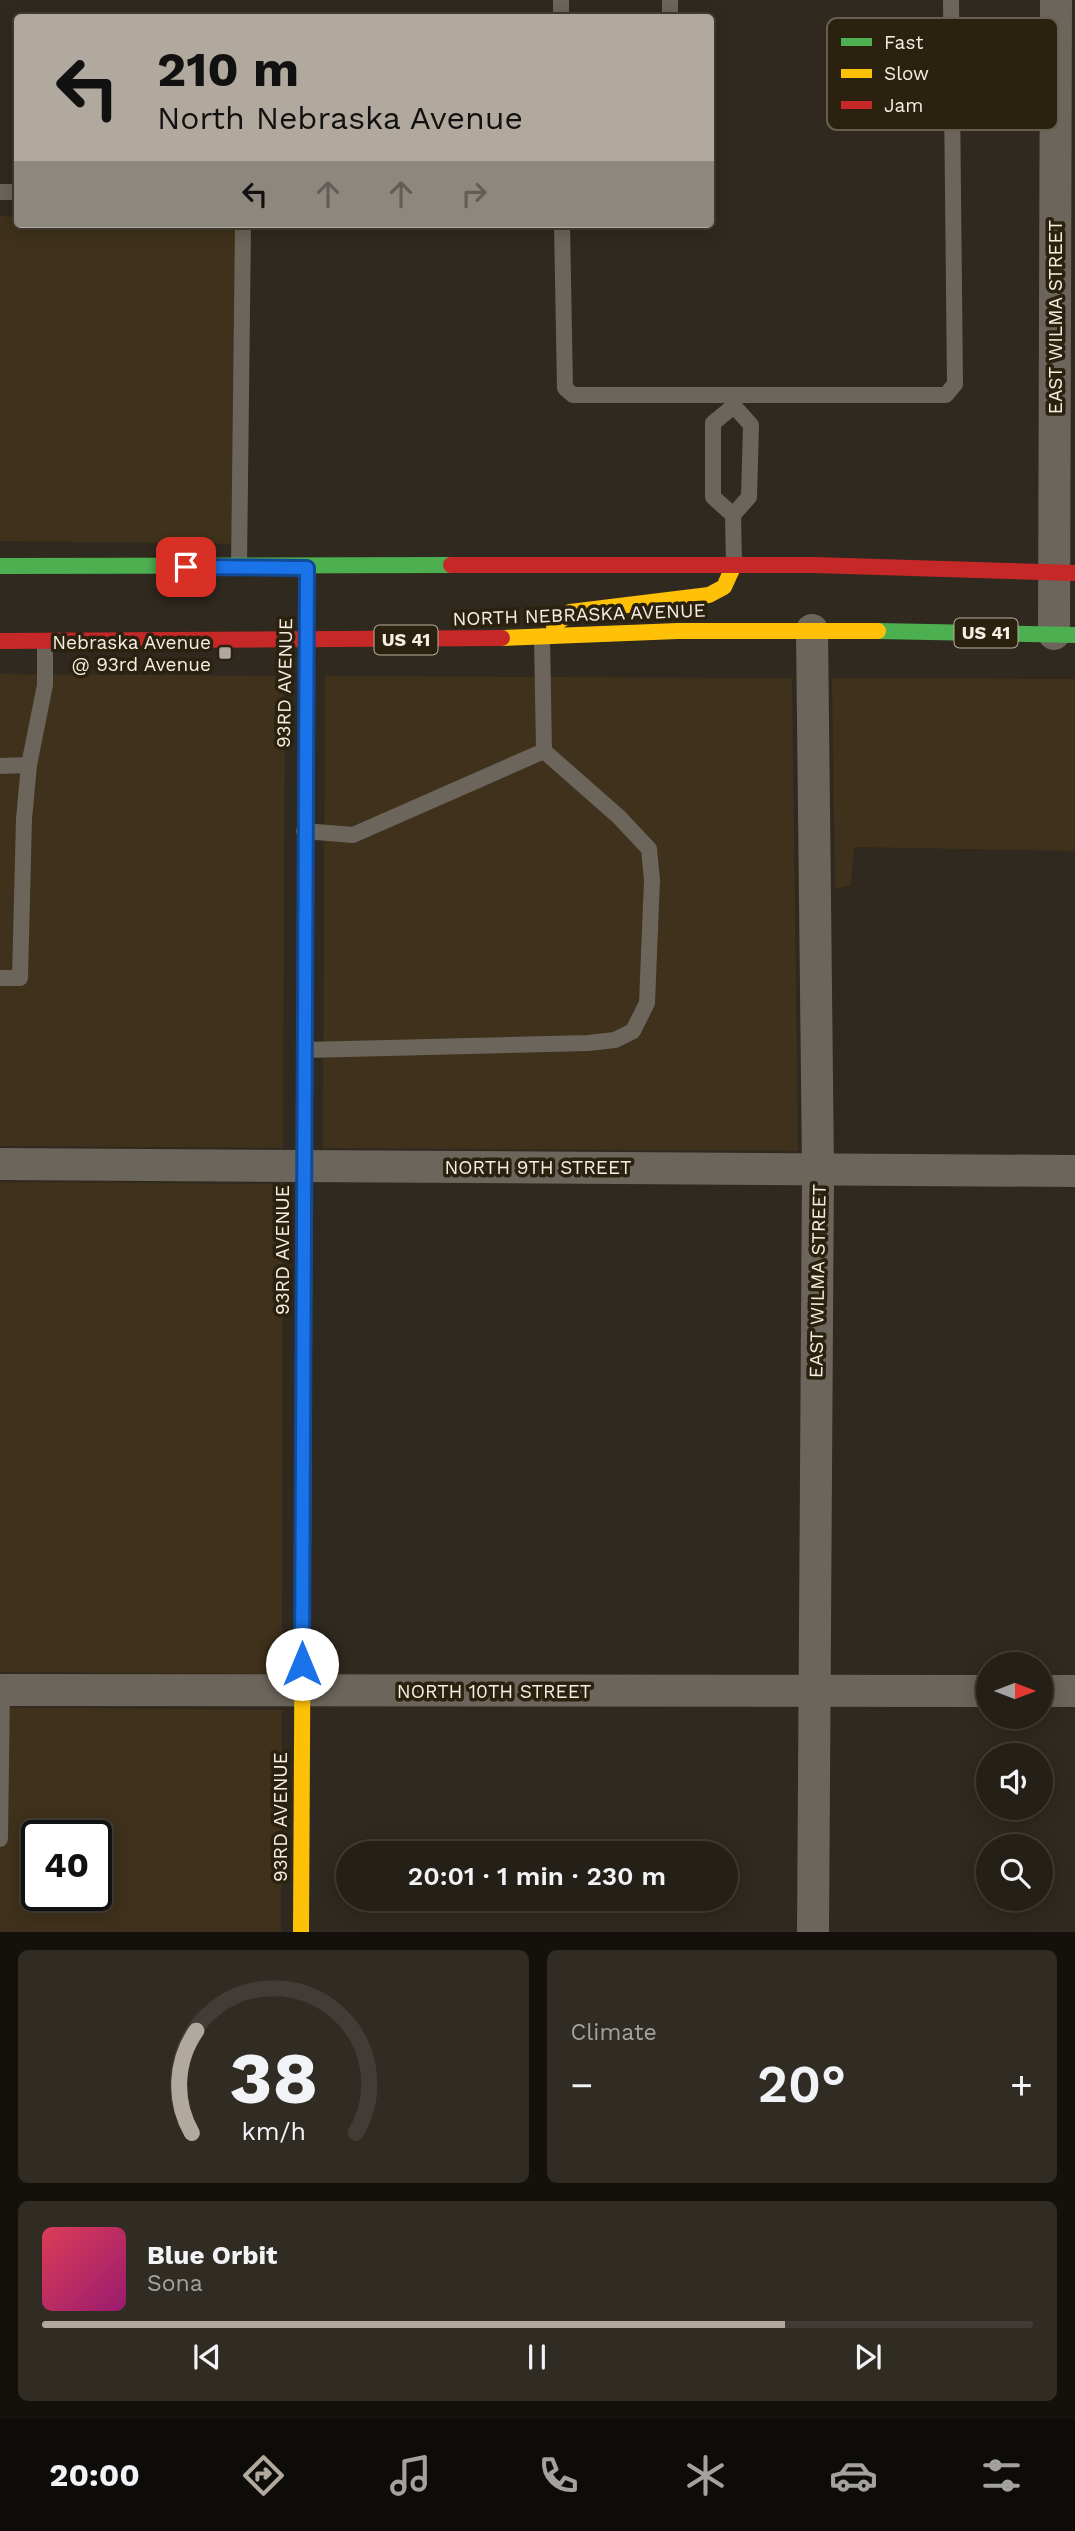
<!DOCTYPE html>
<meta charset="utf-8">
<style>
:root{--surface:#241f17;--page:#302c24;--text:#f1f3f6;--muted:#a3a2a1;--line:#413d36;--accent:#b1a99e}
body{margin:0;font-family:"Work Sans",sans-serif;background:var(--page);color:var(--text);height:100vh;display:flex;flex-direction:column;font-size:26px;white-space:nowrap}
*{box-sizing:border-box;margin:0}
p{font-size:23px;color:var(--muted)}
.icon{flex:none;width:38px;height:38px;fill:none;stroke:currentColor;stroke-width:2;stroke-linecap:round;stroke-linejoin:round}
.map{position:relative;height:1932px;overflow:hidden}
.drawer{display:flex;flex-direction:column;gap:18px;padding:18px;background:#14110d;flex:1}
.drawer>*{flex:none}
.guide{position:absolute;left:14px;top:14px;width:700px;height:214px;border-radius:7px;box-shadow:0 4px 18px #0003,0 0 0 2px var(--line);background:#b1a99e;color:#111;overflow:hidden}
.needle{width:46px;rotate:90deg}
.tools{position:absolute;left:976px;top:1652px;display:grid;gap:14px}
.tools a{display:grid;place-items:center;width:77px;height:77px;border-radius:50%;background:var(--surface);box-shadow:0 4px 18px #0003,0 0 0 2px var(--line);font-size:35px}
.speed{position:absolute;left:21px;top:1820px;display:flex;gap:14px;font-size:35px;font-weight:700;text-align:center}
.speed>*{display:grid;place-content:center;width:91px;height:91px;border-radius:50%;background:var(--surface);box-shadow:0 4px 18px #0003,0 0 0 2px var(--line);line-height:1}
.speed .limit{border:4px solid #111;border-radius:10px;background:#fff;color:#111}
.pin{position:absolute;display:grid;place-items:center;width:60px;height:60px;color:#fff;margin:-30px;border-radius:14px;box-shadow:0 4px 10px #0006}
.me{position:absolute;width:77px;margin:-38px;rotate:0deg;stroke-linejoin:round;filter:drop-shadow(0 0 5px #0008)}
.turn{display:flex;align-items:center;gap:24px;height:147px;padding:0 28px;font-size:32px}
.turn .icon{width:91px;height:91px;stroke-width:2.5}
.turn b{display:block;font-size:49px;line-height:60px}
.lanes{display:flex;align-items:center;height:66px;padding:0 28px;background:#0003;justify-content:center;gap:35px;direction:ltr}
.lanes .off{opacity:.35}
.big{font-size:52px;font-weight:600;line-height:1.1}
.drawer .tile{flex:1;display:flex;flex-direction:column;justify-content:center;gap:10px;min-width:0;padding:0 24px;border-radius:10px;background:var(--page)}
.drawer .dial{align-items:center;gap:0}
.dial svg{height:182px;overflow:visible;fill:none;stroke:var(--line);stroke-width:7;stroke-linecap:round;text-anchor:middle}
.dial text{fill:var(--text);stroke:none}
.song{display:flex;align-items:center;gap:21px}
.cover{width:84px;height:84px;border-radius:10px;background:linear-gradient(135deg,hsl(350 70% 55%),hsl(320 70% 35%))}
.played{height:7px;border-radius:4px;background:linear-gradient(90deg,var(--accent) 75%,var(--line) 75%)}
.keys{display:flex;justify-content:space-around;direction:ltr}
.heat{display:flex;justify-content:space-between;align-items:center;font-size:38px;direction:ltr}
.drawer .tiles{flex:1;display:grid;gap:18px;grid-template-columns:1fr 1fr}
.tile:last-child{grid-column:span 2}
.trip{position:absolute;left:336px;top:1841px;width:402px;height:70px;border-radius:35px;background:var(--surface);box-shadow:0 4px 18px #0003,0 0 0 2px var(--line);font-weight:600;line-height:70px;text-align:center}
.dock{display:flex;height:112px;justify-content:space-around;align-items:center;background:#0e0c09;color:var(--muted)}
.dock .icon{width:49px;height:49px}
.dock .active{color:var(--accent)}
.dock b{font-size:32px;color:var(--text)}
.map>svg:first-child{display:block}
.built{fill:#3f311b;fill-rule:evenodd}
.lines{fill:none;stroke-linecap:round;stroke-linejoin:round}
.lane{stroke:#6b655b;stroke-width:16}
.street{stroke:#6b655b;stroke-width:32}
.fast{stroke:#4caf50;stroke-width:16}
.slow{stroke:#ffc107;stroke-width:16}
.jam{stroke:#c62828;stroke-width:16}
.route-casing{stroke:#114b97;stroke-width:18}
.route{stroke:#1a73e8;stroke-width:12}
.poi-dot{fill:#b1a99e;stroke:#2b210f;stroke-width:2.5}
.labels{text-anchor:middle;stroke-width:7;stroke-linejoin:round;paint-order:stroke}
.shield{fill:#2b210f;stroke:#b9b0a3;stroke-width:2}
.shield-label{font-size:18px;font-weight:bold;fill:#f6eee3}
.street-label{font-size:19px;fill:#f6eee3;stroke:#2b210f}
.poi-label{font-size:19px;fill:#f6eee3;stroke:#2b210f;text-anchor:end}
.key{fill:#2b210f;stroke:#685e4f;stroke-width:2}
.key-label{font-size:19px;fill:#f6eee3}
</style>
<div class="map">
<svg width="1075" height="1933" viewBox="0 0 1075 1933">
<rect width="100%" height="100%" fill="#30291f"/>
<g class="built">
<path d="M0,216L17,217L18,224L241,226L236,544L0,541Z"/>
<path d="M0,674L285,676L283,1148L0,1146Z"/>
<path d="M325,676L792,678L798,1151L323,1148Z"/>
<path d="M832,678L1075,679V851L854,847L851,885L835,889Z"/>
<path d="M0,1182L283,1184L282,1674L0,1672Z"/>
<path d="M0,1707L282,1710L281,1932L0,1933ZM37,1836H96V1895H37Z"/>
</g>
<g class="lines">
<g class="lane">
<path d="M561,0V18"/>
<path d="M670,0V18"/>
<path d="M0,192H18"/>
<path d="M562,224L565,388L573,395H946L955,384L951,0"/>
<path d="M734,406L751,425L749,497L733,515L713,497V423Z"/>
<path d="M733,515L734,565"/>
<path d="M239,567L243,224"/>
<path d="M0,766L29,765"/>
<path d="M304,831L353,835L544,751L542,636"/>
<path d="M0,978H20L24,819L29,765L45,685V641"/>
<path d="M305,1050L588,1043L615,1040L633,1031L647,1003L652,880L649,849L619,817L544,751"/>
<path d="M0,1839L2,1690"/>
</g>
<g class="street">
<path d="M812,630L818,1169L813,1933"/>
<path d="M1054,634L1056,0"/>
<path d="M0,1164L1075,1171"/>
<path d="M0,1690L989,1691"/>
<path d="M1041,1691H1075"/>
</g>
<g class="fast">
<path d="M0,566L451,565"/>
<path d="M878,631L1075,635"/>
<path d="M303,1557L305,1069"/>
</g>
<g class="slow">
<path d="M554,626L570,612L709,595L724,587L734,565"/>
<path d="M502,638L678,631H878"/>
<path d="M301,1933L303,1557"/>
</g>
<g class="jam">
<path d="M451,565H813L1075,573"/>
<path d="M0,641L502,638"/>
<path d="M305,1069L307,568"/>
</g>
</g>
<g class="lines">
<g class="route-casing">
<path id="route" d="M186,567L307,568L302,1664"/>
</g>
<use href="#route" class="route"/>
</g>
<rect class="poi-dot" x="218" y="646" width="14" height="14" rx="3.5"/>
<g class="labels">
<g class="shield">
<rect x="954.5" y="618.5" width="63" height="29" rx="5"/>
<rect x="374.5" y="625.5" width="63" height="29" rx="5"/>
</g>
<g class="shield-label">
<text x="986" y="639">US 41</text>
<text x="406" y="646">US 41</text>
</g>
<g class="street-label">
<text transform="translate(1055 317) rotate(-90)" y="7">EAST WILMA STREET</text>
<text transform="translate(579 614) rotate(-2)" y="7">NORTH NEBRASKA AVENUE</text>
<text transform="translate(284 683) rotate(-89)" y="7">93RD AVENUE</text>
<text x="538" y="1174">NORTH 9TH STREET</text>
<text transform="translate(282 1250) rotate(-90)" y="7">93RD AVENUE</text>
<text transform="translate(817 1281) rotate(-89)" y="7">EAST WILMA STREET</text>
<text x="494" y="1698">NORTH 10TH STREET</text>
<text transform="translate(280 1817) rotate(-90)" y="7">93RD AVENUE</text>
</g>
<g class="poi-label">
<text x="211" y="649">Nebraska Avenue<tspan x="211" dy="22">@ 93rd Avenue</tspan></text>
</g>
</g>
<rect x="827" y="18" width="231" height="112" rx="10" class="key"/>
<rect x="841" y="38" width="31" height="8" fill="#4caf50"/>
<rect x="841" y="69" width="31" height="9" fill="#ffc107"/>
<rect x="841" y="101" width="31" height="8" fill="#c62828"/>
<g class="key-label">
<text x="884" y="49">Fast</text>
<text x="884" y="80">Slow</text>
<text x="884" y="112">Jam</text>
</g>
</svg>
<div class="tools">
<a><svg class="needle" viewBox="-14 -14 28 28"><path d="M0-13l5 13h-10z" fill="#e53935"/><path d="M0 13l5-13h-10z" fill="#a3a2a1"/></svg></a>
<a><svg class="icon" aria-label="sound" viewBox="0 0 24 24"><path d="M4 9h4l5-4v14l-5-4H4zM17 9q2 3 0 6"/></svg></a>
<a><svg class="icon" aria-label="search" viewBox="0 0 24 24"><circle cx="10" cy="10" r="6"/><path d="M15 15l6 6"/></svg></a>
</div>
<div class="speed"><div class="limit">40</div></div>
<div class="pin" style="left:186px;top:567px;background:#d93025"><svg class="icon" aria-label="arrive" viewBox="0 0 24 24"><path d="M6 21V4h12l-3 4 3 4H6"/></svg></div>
<svg class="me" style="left:302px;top:1664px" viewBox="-20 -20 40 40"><circle r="19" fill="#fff"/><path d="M0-13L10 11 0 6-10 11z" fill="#1a73e8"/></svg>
<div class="trip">20:01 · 1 min · 230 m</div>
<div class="guide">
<div class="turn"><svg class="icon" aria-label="left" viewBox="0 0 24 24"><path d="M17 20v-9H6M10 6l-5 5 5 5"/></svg><div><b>210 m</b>North Nebraska Avenue</div></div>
<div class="lanes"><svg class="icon" aria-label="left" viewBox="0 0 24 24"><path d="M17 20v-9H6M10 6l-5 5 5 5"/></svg><svg class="icon off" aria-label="ahead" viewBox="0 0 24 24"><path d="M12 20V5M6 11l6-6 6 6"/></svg><svg class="icon off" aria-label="ahead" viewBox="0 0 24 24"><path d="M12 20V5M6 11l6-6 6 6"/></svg><svg class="icon off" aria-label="right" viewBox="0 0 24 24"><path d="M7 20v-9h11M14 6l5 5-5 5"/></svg></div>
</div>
</div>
<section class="drawer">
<div class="tiles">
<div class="tile dial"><svg viewBox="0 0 100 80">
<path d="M14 69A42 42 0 1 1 86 69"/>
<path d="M14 69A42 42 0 0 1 16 24" stroke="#b1a99e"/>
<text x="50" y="56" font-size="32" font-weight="700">38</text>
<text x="50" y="72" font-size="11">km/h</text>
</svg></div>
<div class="tile"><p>Climate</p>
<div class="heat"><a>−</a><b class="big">20°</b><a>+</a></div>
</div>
<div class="tile">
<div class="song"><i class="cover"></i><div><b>Blue Orbit</b><p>Sona</p></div></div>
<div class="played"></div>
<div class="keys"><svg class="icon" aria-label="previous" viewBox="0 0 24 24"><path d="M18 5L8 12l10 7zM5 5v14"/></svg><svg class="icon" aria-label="pause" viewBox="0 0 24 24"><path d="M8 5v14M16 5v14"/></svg><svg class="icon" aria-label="next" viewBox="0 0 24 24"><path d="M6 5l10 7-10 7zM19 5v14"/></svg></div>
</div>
</div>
</section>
<nav class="dock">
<b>20:00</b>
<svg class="icon active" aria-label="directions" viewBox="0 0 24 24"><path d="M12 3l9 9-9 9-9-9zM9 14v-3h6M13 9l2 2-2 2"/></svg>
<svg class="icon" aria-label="music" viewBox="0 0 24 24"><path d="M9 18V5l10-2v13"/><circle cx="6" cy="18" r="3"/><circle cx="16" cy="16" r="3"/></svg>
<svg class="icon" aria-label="phone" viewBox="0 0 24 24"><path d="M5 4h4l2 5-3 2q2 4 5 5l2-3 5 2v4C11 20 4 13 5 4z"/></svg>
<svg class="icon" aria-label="climate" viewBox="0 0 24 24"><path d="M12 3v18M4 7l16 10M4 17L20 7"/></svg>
<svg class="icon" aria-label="car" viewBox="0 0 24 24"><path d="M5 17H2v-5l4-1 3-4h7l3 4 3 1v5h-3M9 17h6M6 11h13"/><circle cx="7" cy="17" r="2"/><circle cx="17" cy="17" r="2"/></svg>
<svg class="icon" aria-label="filters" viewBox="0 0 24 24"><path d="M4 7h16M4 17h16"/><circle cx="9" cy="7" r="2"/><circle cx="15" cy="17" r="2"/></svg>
</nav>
